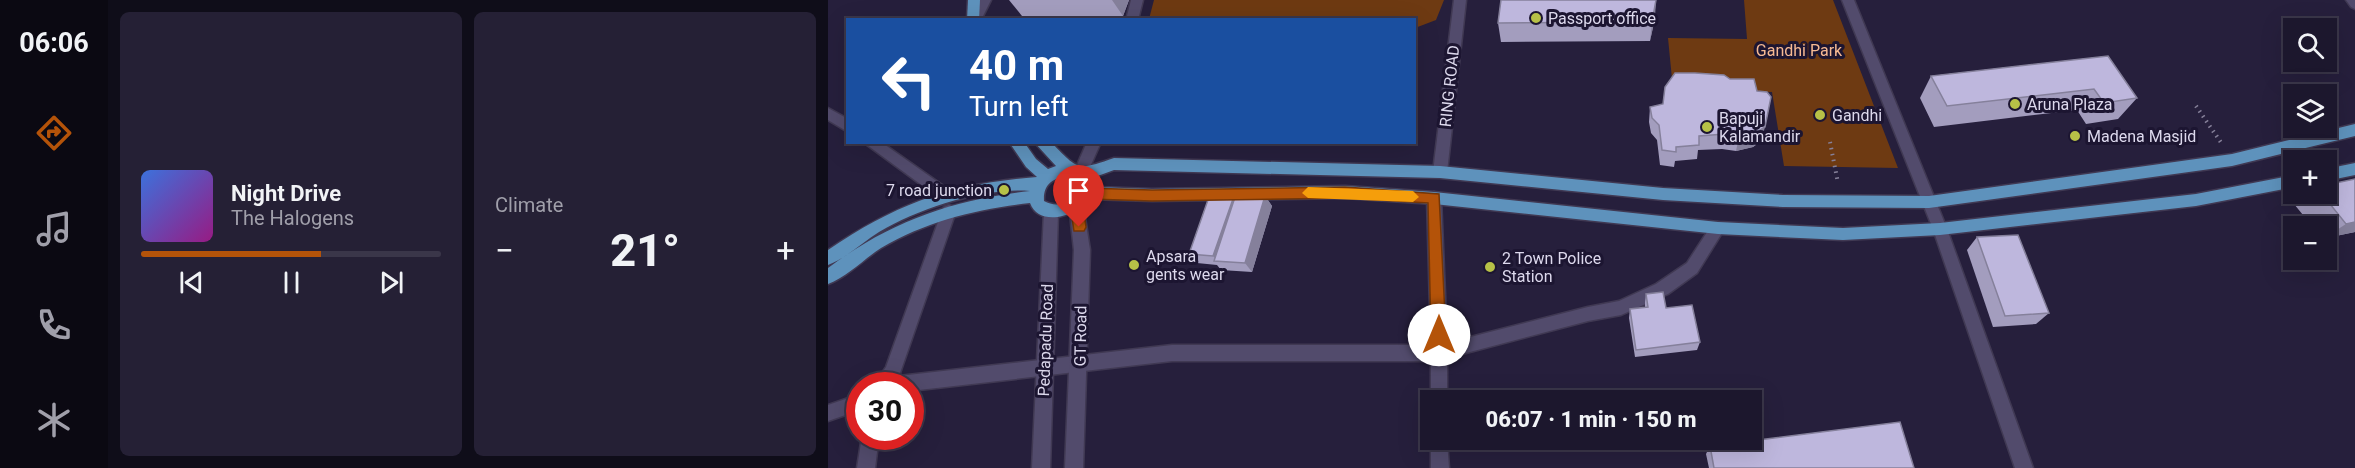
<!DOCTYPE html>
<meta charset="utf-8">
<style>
:root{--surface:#1c172d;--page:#252035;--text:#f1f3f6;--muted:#a09faa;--line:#3a3649;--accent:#b45309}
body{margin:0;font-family:Roboto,sans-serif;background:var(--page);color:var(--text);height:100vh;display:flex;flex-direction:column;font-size:22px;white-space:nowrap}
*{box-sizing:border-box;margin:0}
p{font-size:20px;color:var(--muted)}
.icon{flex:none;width:33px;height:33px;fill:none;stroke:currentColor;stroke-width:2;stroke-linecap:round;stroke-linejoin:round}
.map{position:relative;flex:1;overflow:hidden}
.drawer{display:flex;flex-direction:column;gap:12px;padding:12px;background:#0f0d19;width:720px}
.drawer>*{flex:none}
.top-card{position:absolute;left:18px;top:18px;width:570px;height:126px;border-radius:0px;box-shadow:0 6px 24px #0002,0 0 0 2px var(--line);background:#1a4fa0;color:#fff;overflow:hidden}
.fabs{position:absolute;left:1455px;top:18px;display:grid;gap:12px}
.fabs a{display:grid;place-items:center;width:54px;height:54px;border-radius:0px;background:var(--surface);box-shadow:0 6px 24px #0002,0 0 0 2px var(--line);font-size:30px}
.speed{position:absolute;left:18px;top:372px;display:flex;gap:12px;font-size:30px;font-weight:700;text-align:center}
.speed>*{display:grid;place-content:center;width:78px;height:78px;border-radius:50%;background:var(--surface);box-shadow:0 6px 24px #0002,0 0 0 2px var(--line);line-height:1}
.speed .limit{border:9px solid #d22;background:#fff;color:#111}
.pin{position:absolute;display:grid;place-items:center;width:51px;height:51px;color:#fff;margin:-62px -26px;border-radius:50% 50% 50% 0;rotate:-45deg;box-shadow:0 0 6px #0007}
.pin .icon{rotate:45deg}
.me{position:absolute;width:66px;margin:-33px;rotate:0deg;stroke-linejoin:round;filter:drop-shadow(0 0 4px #0008)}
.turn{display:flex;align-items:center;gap:21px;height:126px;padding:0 24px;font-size:27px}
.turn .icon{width:78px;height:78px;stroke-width:2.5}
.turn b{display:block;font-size:42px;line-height:51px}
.big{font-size:45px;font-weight:800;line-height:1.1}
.drawer .card{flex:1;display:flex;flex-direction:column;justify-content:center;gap:9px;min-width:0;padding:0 21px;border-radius:9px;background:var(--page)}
.song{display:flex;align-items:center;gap:18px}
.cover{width:72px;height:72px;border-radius:9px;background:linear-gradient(135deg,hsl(220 70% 55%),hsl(310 70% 35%))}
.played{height:6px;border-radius:3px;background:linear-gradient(90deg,var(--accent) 60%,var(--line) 60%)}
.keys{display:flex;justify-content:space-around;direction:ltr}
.heat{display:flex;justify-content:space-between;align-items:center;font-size:33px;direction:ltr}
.drawer .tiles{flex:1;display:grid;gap:12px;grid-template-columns:repeat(2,1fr)}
.trip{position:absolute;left:592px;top:390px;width:342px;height:60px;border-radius:0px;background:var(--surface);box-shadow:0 6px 24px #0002,0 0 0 2px var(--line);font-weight:800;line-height:60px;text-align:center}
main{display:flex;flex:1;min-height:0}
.tab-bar{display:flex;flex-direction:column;width:108px;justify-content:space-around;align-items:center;background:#0b0912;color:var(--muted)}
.tab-bar .icon{width:42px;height:42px}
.tab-bar .selected{color:var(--accent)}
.tab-bar b{font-size:27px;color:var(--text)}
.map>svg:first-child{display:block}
.green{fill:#6e3a12}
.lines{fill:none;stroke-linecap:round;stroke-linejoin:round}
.minor-casing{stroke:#403953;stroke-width:3}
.secondary-casing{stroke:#403953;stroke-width:3}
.primary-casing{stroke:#403953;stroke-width:3}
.path{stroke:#868099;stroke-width:4;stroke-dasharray:1.5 4.5;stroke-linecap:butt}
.minor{fill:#524b6c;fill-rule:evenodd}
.secondary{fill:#524b6c;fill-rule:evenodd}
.primary{fill:#5e92bc;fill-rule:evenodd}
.wall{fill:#a39dbe}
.shaded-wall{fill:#85809b}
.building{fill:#beb7dd;stroke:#85809b;stroke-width:1.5}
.route{fill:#b45309;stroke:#753606;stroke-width:1.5}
.slow{fill:#f59e0b}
.poi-dot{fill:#b7c147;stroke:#1c1531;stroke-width:2}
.labels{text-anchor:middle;stroke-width:6;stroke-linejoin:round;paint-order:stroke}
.poi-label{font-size:16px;fill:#ddd9ed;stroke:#1c1531;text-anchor:start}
.park-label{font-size:16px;fill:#f7ba93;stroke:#1c1531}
.street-label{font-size:16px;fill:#ddd9ed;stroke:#1c1531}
</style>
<main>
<nav class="tab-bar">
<b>06:06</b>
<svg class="icon selected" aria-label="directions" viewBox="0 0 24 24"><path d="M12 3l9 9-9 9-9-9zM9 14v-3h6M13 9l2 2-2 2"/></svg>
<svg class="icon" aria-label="music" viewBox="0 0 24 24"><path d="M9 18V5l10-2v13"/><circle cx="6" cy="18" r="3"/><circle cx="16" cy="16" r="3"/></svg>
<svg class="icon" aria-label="phone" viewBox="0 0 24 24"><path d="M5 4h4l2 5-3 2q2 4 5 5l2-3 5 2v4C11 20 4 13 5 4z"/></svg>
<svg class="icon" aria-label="climate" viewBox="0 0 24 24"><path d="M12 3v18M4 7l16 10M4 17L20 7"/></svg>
</nav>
<section class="drawer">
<div class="tiles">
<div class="card">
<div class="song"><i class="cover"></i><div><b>Night Drive</b><p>The Halogens</p></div></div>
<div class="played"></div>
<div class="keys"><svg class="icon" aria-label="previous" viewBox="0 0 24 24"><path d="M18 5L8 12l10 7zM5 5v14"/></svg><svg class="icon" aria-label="pause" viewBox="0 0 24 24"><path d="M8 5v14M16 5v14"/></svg><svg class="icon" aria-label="next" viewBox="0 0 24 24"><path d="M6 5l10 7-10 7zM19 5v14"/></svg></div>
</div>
<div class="card"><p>Climate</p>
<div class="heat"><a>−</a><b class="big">21°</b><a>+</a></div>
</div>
</div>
</section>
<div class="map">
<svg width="1527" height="468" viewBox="0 0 1527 468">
<rect width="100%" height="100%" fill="#261f3c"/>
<g class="green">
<path d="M326,0H616L608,20L587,28L586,20L321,19Z"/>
<path d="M916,0H1005L1070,168L956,166L944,92L845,89L840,38L919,39Z"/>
</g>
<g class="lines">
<g class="minor-casing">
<g id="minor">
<path d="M151,0H163L153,20H140Z"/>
<path d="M303,0H315L310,20H298Z"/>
<path d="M626,0H638L619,172L617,176H607L605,172Z"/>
<path d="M1014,0H1026L1119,229L1205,468H1187L1105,229Z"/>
<path d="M1518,0H1527V9L1523,7Z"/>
<path d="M0,108L20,119V132L0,120Z"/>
<path d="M35,142H53L124,192L126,196L124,200L119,202L114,200Z"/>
<path d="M259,142H273L258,176H248L246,172Z"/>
<path d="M606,192L611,194L613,198L619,343L760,307L791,301L828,284L859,263L885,223L890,222L895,223L897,228L869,273L840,294L793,315L760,321L619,358V400H603V361H344L82,391V386H45L58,367L114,211L116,207L121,205L126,207L128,211L71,376L344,345H603L599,198L601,194Z"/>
<path d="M32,394V410L0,421V405Z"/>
<path d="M34,436H51L47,468H29Z"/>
<path d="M603,439L619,440L621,468H603Z"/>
</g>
</g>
<g class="secondary-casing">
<g id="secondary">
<path d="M248,199L253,201L255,205L262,250L255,468H237L246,250L241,205L243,201Z"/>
<path d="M223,206L228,208L230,212L222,468H204L216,212L218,208Z"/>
</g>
</g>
<g class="primary-casing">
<g id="primary">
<path d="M140,0H152L151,20H139Z"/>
<path d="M1527,124V136L1404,166L1101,208L955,207L835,200L612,178L286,170L267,177V187L324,189L517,186L606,192L890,222L1015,228L1112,223L1368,194L1466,175V187L1368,206L1112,235L1015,240L890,234L606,204L517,198L324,201L262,199C250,216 211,228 202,203C149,209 99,221 53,248C36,259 19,277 0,284V268C63,221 124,200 202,191C157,187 91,208 51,232C35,242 18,258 0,265V250C71,202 124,184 209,177L198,167L181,142H196L208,159L220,169L228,166L206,142H223C250,170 249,171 286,158L612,166L835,188L955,195L1101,196L1404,154ZM241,176L252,178C255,198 233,211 216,201C215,184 225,178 241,176Z"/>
<path d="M1527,163V175L1498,181V169Z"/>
</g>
</g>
<g class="path">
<path d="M1368,106L1394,144"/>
<path d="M1002,142L1010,183"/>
</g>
<use href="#minor" class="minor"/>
<use href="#secondary" class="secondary"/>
<use href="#primary" class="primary"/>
</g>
<g class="wall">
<path d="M181,0H301L295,16H194Z"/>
<path d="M827,18L822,41L673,42L670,23Z"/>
<path d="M1280,56L1309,98L1290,119L1258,124L1249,110L1106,127L1092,98L1103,76Z"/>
<path d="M835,104L933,141L925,147L908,151L894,149L870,150L869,159L847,161L846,167L832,165L829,140L823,133L821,122L822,107Z"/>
<path d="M1527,179V232L1498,238V226H1484L1466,204L1481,194H1498Z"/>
<path d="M437,196L444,206L424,272L393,270L389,265L369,263L361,254L405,199L406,200Z"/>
<path d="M1149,237L1221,313L1208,324L1165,327L1139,250Z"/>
<path d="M818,294L838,308L872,342L869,350L807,357L801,318L802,309L817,308V302Z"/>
<path d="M882,446L1086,468H881L878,454Z"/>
</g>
<g class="shaded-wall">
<path d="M284,0H301L295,16Z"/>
<path d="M828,0L827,18L822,41L824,22Z"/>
<path d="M937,127L933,141L925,147L908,151L911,137Z"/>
<path d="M437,196L444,206L424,272L417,263Z"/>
<path d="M405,199L411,209L390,261L385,256Z"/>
<path d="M1527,222V232L1498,238V237L1518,224Z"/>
</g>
<g class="building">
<path d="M673,0H828L824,22L670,23Z"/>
<path d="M1280,56L1309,98L1276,103L1266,89L1119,106L1103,76Z"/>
<path d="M847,73H867L896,75L902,79H926L929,91L939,92L943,97L937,127L929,132L911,137L897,134L871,136V145L848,147V152L834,150L831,125L824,118L822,107L835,104L837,87Z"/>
<path d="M1527,179V222L1518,224L1494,194H1498V185Z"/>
<path d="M408,194L437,196L417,263L386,261Z"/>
<path d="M381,197L405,199L385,256L361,254Z"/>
<path d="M1190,235L1221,313L1177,316L1149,237Z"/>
<path d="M835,292L838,308L864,305L872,342L808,350L802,309L820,307L818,294Z"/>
<path d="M1072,422L1086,468H886L882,446Z"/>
</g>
<path class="route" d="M517,187L611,194L618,335L616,340L611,342L605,340L603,335L600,203L517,198L324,201L262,199L255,206L258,227L256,231H246L242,205L254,190L258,188L324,190Z"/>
<path class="slow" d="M480,187L585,191L591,197L585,202L480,198L474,193Z"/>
<g class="poi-dot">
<circle cx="708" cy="18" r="6"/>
<circle cx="1187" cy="104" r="6"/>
<circle cx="992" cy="115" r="6"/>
<circle cx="879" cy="127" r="6"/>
<circle cx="1247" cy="136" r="6"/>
<circle cx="176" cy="190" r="6"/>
<circle cx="306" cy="265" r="6"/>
<circle cx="662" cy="267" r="6"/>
</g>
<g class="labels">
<g class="poi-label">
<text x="720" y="24">Passport office</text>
<text x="1199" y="110">Aruna Plaza</text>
<text x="1004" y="121">Gandhi</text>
<text x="891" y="124">Bapuji<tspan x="891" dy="18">Kalamandir</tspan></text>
<text x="1259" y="142">Madena Masjid</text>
<text x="164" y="196" text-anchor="end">7 road junction</text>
<text x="318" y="262">Apsara<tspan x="318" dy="18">gents wear</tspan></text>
<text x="674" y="264">2 Town Police<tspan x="674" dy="18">Station</tspan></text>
</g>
<g class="park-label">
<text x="971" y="56">Gandhi Park</text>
</g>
<g class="street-label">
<text transform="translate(621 86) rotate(-84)" y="6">RING ROAD</text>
<text transform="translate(252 336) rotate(-89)" y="6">GT Road</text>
<text transform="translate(217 340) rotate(-88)" y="6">Pedapadu Road</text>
</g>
</g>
</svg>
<div class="fabs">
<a><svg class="icon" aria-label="search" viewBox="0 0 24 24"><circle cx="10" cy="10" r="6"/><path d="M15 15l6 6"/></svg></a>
<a><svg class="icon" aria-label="layers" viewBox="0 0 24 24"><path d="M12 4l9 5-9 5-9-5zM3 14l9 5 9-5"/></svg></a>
<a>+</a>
<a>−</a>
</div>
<div class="speed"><div class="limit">30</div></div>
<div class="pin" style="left:251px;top:227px;background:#d93025"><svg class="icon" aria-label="arrive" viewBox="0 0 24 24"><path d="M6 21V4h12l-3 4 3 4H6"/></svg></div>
<svg class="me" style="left:611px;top:335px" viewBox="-20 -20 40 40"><circle r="19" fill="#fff"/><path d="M0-13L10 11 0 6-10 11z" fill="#b45309"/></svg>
<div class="trip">06:07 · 1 min · 150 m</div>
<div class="top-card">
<div class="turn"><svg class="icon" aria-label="left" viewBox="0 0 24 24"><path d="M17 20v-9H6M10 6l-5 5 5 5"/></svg><div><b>40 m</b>Turn left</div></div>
</div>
</div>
</main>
